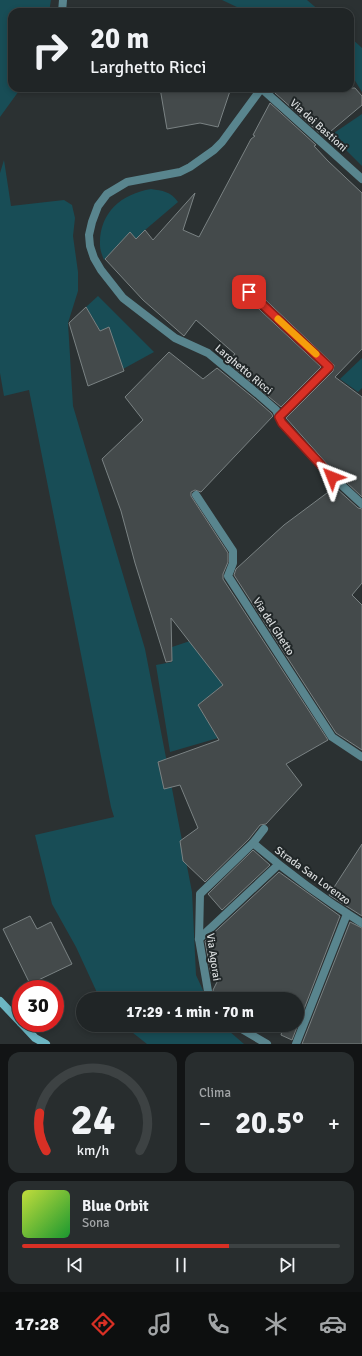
<!DOCTYPE html>
<html lang="it">
<meta charset="utf-8">
<style>
:root{--surface:#202526;--page:#282d2e;--text:#f1f3f6;--muted:#a2a5a7;--line:#3d4243;--accent:#d93025}
body{margin:0;font-family:Signika,sans-serif;background:var(--page);color:var(--text);height:100vh;display:flex;flex-direction:column;font-size:15px;white-space:nowrap}
*{box-sizing:border-box;margin:0}
p{font-size:13px;color:var(--muted)}
.icon{flex:none;width:22px;height:22px;fill:none;stroke:currentColor;stroke-width:2;stroke-linecap:round;stroke-linejoin:round}
.map{position:relative;height:1044px;overflow:hidden}
.sheet{display:flex;flex-direction:column;gap:8px;padding:8px;background:#121415;flex:1}
.sheet>*{flex:none}
.top-card{position:absolute;left:8px;top:8px;width:346px;height:84px;border-radius:12px;box-shadow:0 2px 6px #0003,0 0 0 1px var(--line);background:#202526;color:var(--text);overflow:hidden}
.speed{position:absolute;left:12px;top:980px;display:flex;gap:8px;font-size:20px;font-weight:700;text-align:center}
.speed>*{display:grid;place-content:center;width:52px;height:52px;border-radius:50%;background:var(--surface);box-shadow:0 2px 6px #0003,0 0 0 1px var(--line);line-height:1}
.speed .limit{border:6px solid #d22;background:#fff;color:#111}
.pin{position:absolute;display:grid;place-items:center;width:34px;height:34px;color:#fff;margin:-17px;border-radius:8px;box-shadow:0 2px 6px #0006}
.me{position:absolute;width:44px;margin:-22px;rotate:315deg;stroke-linejoin:round;filter:drop-shadow(0 0 3px #0008)}
.turn{display:flex;align-items:center;gap:14px;height:84px;padding:0 16px;font-size:18px}
.turn .icon{width:52px;height:52px;stroke-width:2.5}
.turn b{display:block;font-size:28px;line-height:34px}
.big{font-size:30px;font-weight:700;line-height:1.1}
.sheet .tile{flex:1;display:flex;flex-direction:column;justify-content:center;gap:6px;min-width:0;padding:0 14px;border-radius:12px;background:var(--page)}
.sheet .dial{align-items:center;gap:0}
.dial svg{height:104px;overflow:visible;fill:none;stroke:var(--line);stroke-width:7;stroke-linecap:round;text-anchor:middle}
.dial text{fill:var(--text);stroke:none}
.song{display:flex;align-items:center;gap:12px}
.cover{width:48px;height:48px;border-radius:6px;background:linear-gradient(135deg,hsl(70 70% 55%),hsl(130 70% 35%))}
.played{height:4px;border-radius:2px;background:linear-gradient(90deg,var(--accent) 65%,var(--line) 65%)}
.keys{display:flex;justify-content:space-around;direction:ltr}
.heat{display:flex;justify-content:space-between;align-items:center;font-size:22px;direction:ltr}
.sheet .tiles{flex:1;display:grid;gap:8px;grid-template-columns:1fr 1fr}
.tile:last-child{grid-column:span 2}
.trip{position:absolute;left:76px;top:992px;width:228px;height:40px;border-radius:20px;background:var(--surface);box-shadow:0 2px 6px #0003,0 0 0 1px var(--line);font-weight:700;line-height:40px;text-align:center}
.tab-bar{display:flex;height:64px;justify-content:space-around;align-items:center;background:#0d0f0f;color:var(--muted)}
.tab-bar .icon{width:28px;height:28px}
.tab-bar .active{color:var(--accent)}
.tab-bar b{font-size:18px;color:var(--text)}
.map>svg:first-child{display:block}
.green{fill:#184d56}
.building{fill:#444a4b;stroke:#7a8283}
.lines{fill:none;stroke-linecap:round;stroke-linejoin:round}
.street{stroke:#59858e;stroke-width:8}
.secondary{stroke:#6cb6c3;stroke-width:8}
.route-casing{stroke:#8d1f18;stroke-width:10}
.route{stroke:#d93025;stroke-width:7}
.slow{stroke:#f59e0b;stroke-width:7}
.labels{text-anchor:middle;stroke-width:4;stroke-linejoin:round;paint-order:stroke}
.street-label{font-size:11px;fill:#d8dbdc;stroke:#212728}
</style>
<div class="map">
<svg width="362" height="1044" viewBox="0 0 362 1044">
<rect width="100%" height="100%" fill="#2b3132"/>
<g class="green">
<path d="M0,0H51L49,12H12V88H21L0,117Z"/>
<path d="M222,0H307L321,12H244L239,8Z"/>
<path d="M350,37L362,48V92L354,79L350,77Z"/>
<path d="M362,114V166L331,135Z"/>
<path d="M4,160L11,206L64,200L72,205L75,218L73,236L78,272V291L68,323L73,406L145,649L192,892L196,975L207,999H100L76,947L52,904L35,835L114,817L111,807L29,390L4,396L0,373V173Z"/>
<path d="M151,189C163,191 170,191 178,202L145,230L136,239L130,232L104,260C102,255 100,250 100,245C99,213 121,194 151,189Z"/>
<path d="M98,296L154,352L123,369L86,307Z"/>
<path d="M362,358V388L358,392L340,379Z"/>
<path d="M190,641L221,652L208,665L223,685L198,705L218,738L170,752L156,665L172,662V647Z"/>
<path d="M123,1025H222L244,1044H147Z"/>
</g>
<g class="building">
<path d="M160,88H231L218,127L200,123L167,129Z"/>
<path d="M278,88H355L362,96V105L324,137L275,93Z"/>
<path d="M270,103L316,145L314,146L328,161L362,193V349L335,377L362,397V497L327,464L286,418L333,371L334,365L253,288L250,287L245,288L244,291L245,296L321,367L281,407L226,361L235,354L196,320L184,336L143,300L105,259L130,232L136,239L145,230L153,240L195,193L183,230L199,237L251,139L255,136L253,135Z"/>
<path d="M86,307L100,331L109,327L124,371L88,386L69,323Z"/>
<path d="M169,352L203,379L217,368L255,399L271,413L273,416L201,492L195,490L191,492V496L228,553V562L223,574V579L328,740L286,764L302,785L266,824L260,825L249,839L205,882L183,861L180,841L198,828L180,785L164,789L158,762L219,740L198,705L223,685L171,618L172,661L166,662L135,563L121,511L102,459L143,420L125,397Z"/>
<path d="M335,487L358,508L362,509V583L352,595L362,605V750L336,733L234,575L236,569L284,525Z"/>
<path d="M362,844V916L329,895Z"/>
<path d="M253,850L270,865L222,910L208,894Z"/>
<path d="M279,872L340,916L292,1040L281,1035L283,1027L278,1025H297V999H220L214,994L213,990L218,980L211,974L205,941Z"/>
<path d="M30,916L37,929L51,922L72,964L30,984L3,929Z"/>
<path d="M350,922L362,928V1044H302Z"/>
</g>
<g class="lines">
<g class="street">
<path d="M62,12L63,0"/>
<path d="M261,88L362,179"/>
<path d="M261,89L222,142L214,150L190,167L180,172L127,182L107,194L98,206L92,222L89,235L90,246L94,258L101,270L123,298L175,338L208,353L259,395L276,410L282,423L323,468L362,504"/>
<path d="M249,292L329,367L279,417"/>
<path d="M196,495L233,551V563L228,576L332,737L362,757"/>
<path d="M253,843C287,872 323,899 362,923"/>
<path d="M199,939L278,865"/>
<path d="M211,999L209,997L199,939L200,894L253,843L264,829"/>
<path d="M235,1025L267,1044"/>
<path d="M296,1044L347,914"/>
</g>
<g class="secondary">
<path d="M0,1001L21,1023"/>
<path d="M21,1023L35,1038L46,1044"/>
</g>
</g>
<g class="lines">
<g class="route-casing">
<path id="route" d="M249,292L329,367L279,417L282,423L332,477"/>
</g>
<use href="#route" class="route"/>
<path class="slow" d="M278,319L316,354"/>
</g>
<g class="labels">
<g class="street-label">
<text transform="translate(319 125) rotate(42)" y="4">Via dei Bastioni</text>
<text transform="translate(244 369) rotate(40)" y="4">Larghetto Ricci</text>
<text transform="translate(274 626) rotate(57)" y="4">Via del Ghetto</text>
<text transform="translate(313 875) rotate(36)" y="4">Strada San Lorenzo</text>
<text transform="translate(214 957) rotate(82)" y="4">Via Agorai</text>
</g>
</g>
</svg>
<div class="speed"><div class="limit">30</div></div>
<div class="pin" style="left:249px;top:292px;background:#d93025"><svg class="icon" aria-label="arrive" viewBox="0 0 24 24"><path d="M6 21V4h12l-3 4 3 4H6"/></svg></div>
<svg class="me" style="left:332px;top:477px" viewBox="-20 -20 40 40"><path d="M0-17L14 15 0 8-14 15z" fill="#d93025" stroke="#fff" stroke-width="4"/></svg>
<div class="trip">17:29 · 1 min · 70 m</div>
<div class="top-card">
<div class="turn"><svg class="icon" aria-label="right" viewBox="0 0 24 24"><path d="M7 20v-9h11M14 6l5 5-5 5"/></svg><div><b>20 m</b>Larghetto Ricci</div></div>
</div>
</div>
<section class="sheet">
<div class="tiles">
<div class="tile dial"><svg viewBox="0 0 100 80">
<path d="M14 69A42 42 0 1 1 86 69"/>
<path d="M14 69A42 42 0 0 1 9 40" stroke="#d93025"/>
<text x="50" y="56" font-size="32" font-weight="700">24</text>
<text x="50" y="72" font-size="11">km/h</text>
</svg></div>
<div class="tile"><p>Clima</p>
<div class="heat"><a>−</a><b class="big">20.5°</b><a>+</a></div>
</div>
<div class="tile">
<div class="song"><i class="cover"></i><div><b>Blue Orbit</b><p>Sona</p></div></div>
<div class="played"></div>
<div class="keys"><svg class="icon" aria-label="previous" viewBox="0 0 24 24"><path d="M18 5L8 12l10 7zM5 5v14"/></svg><svg class="icon" aria-label="pause" viewBox="0 0 24 24"><path d="M8 5v14M16 5v14"/></svg><svg class="icon" aria-label="next" viewBox="0 0 24 24"><path d="M6 5l10 7-10 7zM19 5v14"/></svg></div>
</div>
</div>
</section>
<nav class="tab-bar">
<b>17:28</b>
<svg class="icon active" aria-label="directions" viewBox="0 0 24 24"><path d="M12 3l9 9-9 9-9-9zM9 14v-3h6M13 9l2 2-2 2"/></svg>
<svg class="icon" aria-label="music" viewBox="0 0 24 24"><path d="M9 18V5l10-2v13"/><circle cx="6" cy="18" r="3"/><circle cx="16" cy="16" r="3"/></svg>
<svg class="icon" aria-label="phone" viewBox="0 0 24 24"><path d="M5 4h4l2 5-3 2q2 4 5 5l2-3 5 2v4C11 20 4 13 5 4z"/></svg>
<svg class="icon" aria-label="climate" viewBox="0 0 24 24"><path d="M12 3v18M4 7l16 10M4 17L20 7"/></svg>
<svg class="icon" aria-label="car" viewBox="0 0 24 24"><path d="M5 17H2v-5l4-1 3-4h7l3 4 3 1v5h-3M9 17h6M6 11h13"/><circle cx="7" cy="17" r="2"/><circle cx="17" cy="17" r="2"/></svg>
</nav>
